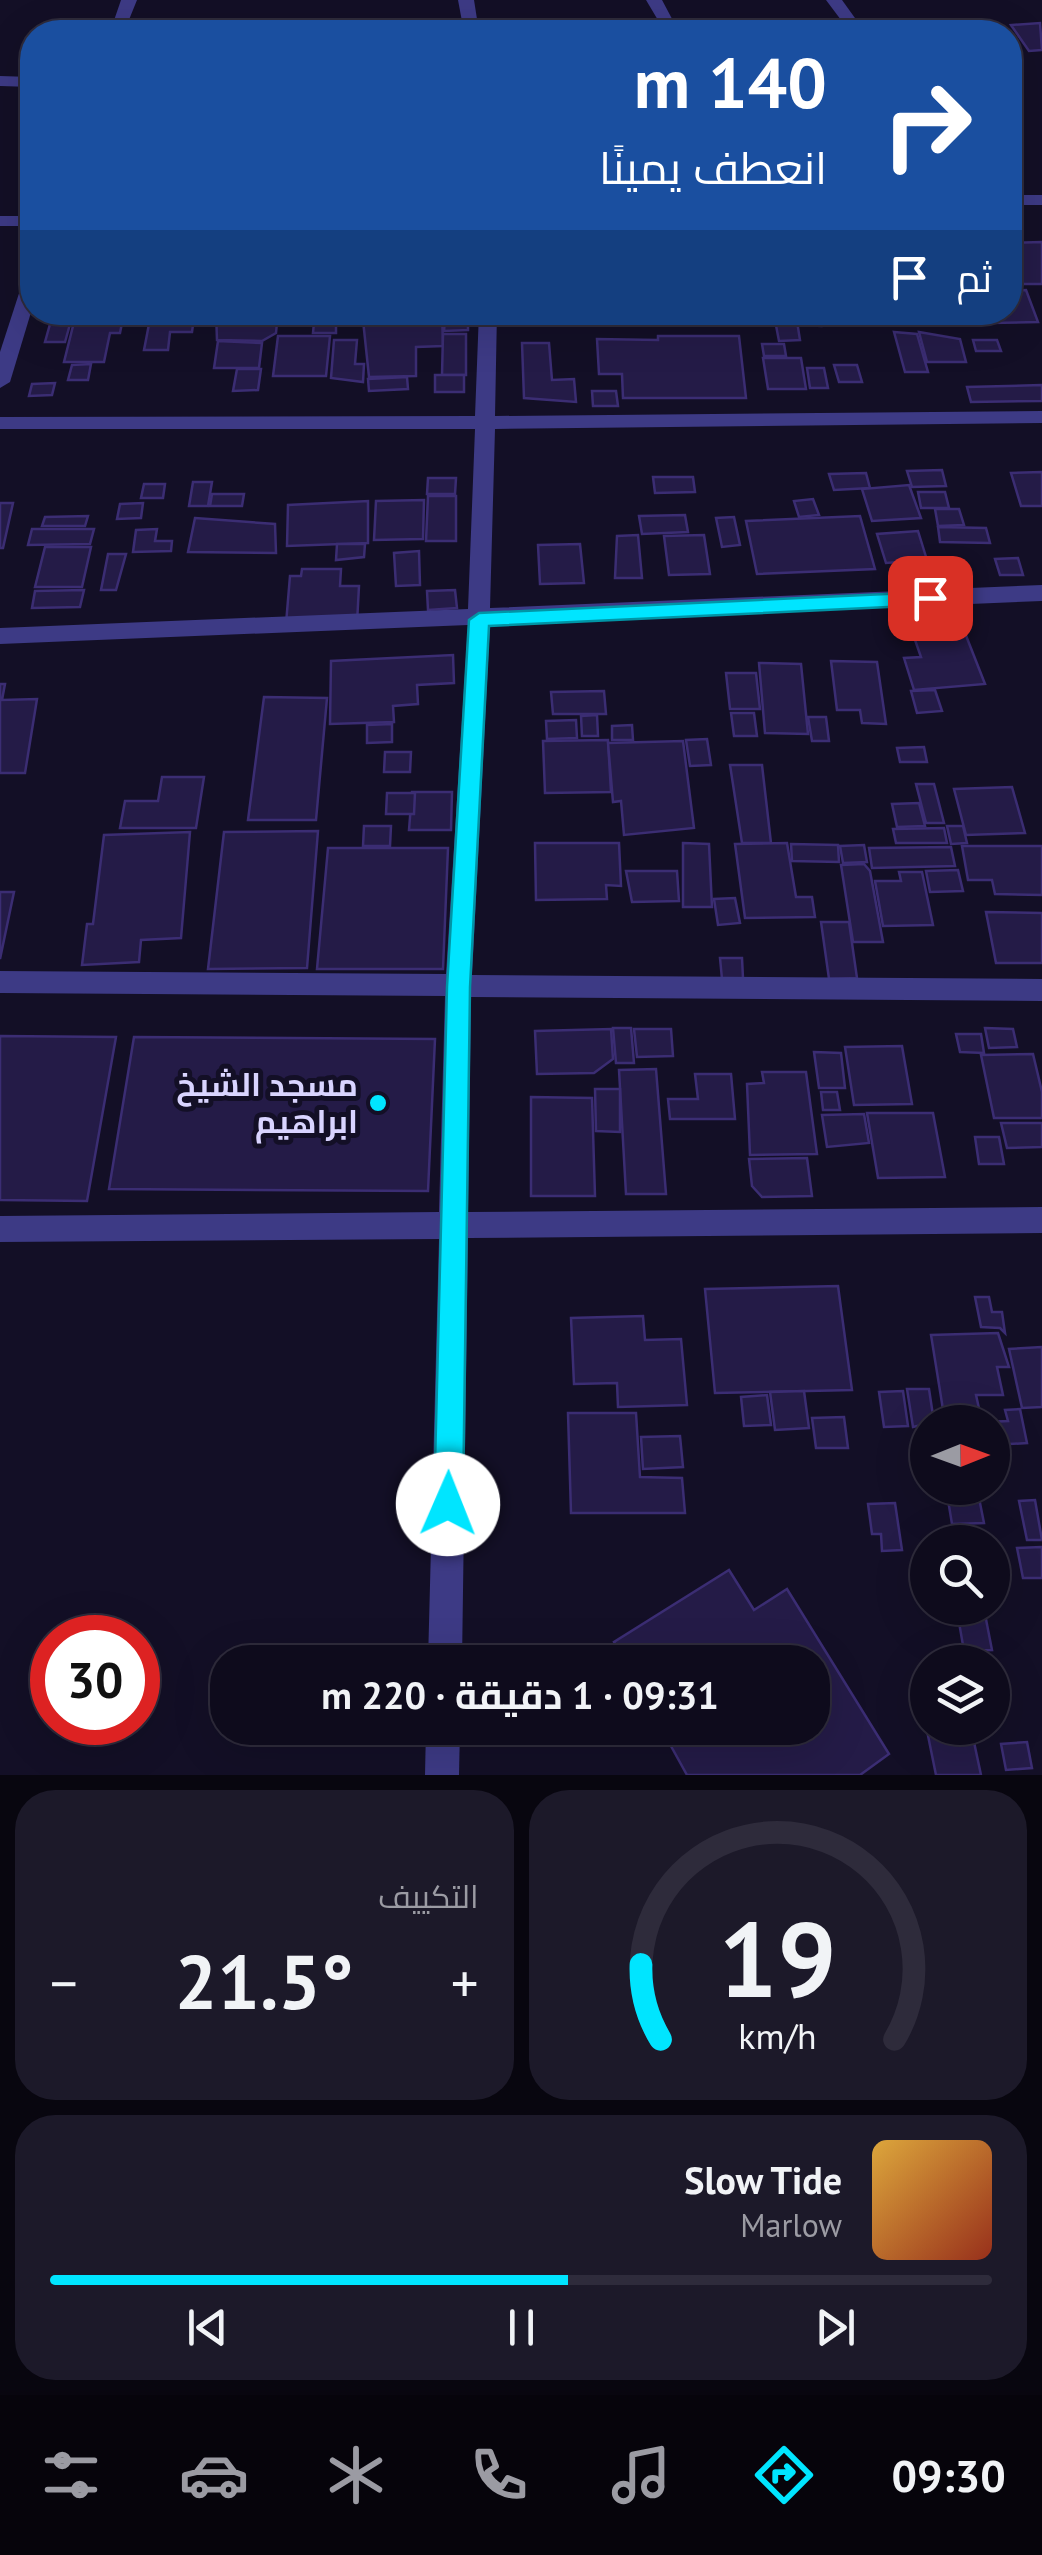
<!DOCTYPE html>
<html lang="ar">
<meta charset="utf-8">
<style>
:root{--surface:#0e0b1c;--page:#1c1929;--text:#f1f3f6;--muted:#9b9ba3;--line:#2e2b3b;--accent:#00e5ff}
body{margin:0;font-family:"PT Sans",Cairo,sans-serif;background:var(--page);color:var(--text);direction:rtl;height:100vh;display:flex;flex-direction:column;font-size:38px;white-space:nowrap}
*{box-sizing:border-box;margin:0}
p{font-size:32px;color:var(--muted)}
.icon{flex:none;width:55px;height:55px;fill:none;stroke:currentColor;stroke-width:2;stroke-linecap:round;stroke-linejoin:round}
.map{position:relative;height:1775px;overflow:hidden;direction:ltr}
.drawer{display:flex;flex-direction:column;gap:15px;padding:15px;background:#08060f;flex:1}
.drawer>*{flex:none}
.hud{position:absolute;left:20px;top:20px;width:1002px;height:305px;border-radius:40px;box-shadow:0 10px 40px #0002,0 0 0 2px var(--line);direction:rtl;background:#1a4fa0;color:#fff;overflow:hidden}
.needle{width:65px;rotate:89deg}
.tools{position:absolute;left:910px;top:1405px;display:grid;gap:20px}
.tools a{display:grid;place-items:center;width:100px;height:100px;border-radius:50%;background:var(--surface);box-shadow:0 10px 40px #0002,0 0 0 2px var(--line);font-size:50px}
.speed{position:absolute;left:30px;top:1615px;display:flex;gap:20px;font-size:50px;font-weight:700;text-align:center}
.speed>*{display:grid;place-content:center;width:130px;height:130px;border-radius:50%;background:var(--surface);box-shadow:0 10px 40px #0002,0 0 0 2px var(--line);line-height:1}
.speed .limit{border:15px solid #d22;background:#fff;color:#111}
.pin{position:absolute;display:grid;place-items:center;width:85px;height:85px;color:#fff;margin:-42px;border-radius:20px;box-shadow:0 5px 15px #0006}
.me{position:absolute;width:110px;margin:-55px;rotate:1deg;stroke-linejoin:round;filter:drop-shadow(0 0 8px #0008)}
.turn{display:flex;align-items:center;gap:35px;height:210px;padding:0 30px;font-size:45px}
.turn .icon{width:130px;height:130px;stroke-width:2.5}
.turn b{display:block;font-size:70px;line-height:85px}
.then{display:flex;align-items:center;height:95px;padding:0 30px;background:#0003;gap:20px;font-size:38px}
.big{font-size:75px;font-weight:700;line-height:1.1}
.drawer .card{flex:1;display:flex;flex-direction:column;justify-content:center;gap:15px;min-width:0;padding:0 35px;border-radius:40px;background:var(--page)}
.drawer .dial{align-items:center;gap:0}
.dial svg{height:260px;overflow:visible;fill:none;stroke:var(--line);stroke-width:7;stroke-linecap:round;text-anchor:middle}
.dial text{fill:var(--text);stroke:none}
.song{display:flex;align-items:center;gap:30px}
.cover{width:120px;height:120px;border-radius:15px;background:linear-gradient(135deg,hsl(40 70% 55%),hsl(10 70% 35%))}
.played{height:10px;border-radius:5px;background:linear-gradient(90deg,var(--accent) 55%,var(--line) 55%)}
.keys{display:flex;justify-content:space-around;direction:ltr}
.heat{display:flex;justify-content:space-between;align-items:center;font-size:55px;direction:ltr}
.drawer .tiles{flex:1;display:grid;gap:15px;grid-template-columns:1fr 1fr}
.card:last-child{grid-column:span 2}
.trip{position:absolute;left:210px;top:1645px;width:620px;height:100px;border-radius:40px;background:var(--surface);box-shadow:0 10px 40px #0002,0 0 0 2px var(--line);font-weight:700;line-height:100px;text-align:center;direction:rtl}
.tab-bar{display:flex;height:160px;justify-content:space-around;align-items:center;background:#06040b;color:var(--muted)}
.tab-bar .icon{width:70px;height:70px}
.tab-bar .selected{color:var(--accent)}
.tab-bar b{font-size:45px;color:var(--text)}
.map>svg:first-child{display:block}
.building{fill:#241b47;stroke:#3b2d73;stroke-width:2.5}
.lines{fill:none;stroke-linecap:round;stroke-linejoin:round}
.minor{fill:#3d3a85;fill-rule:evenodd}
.route{fill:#00e5ff;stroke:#0095a6;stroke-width:2.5}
.poi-dot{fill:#00e5ff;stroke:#130f26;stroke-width:4}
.labels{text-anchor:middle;stroke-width:10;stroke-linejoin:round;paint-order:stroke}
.poi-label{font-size:32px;font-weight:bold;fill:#d9d4ff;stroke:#130f26;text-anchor:end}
</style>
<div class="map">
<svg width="1042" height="1775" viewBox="0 0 1042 1775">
<rect width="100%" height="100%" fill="#130f26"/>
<g class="building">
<path d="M1040,23L1042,50L1029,51L1011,25Z"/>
<path d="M1042,242V284H1010V243Z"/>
<path d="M1026,290L1038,322L992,323L988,312H1010V291Z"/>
<path d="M216,312H278L276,333L262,341L217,340Z"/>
<path d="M315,312L354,313L353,323H336V333H313Z"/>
<path d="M373,312H442L443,346L416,347V376L369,377L363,320H373Z"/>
<path d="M562,312H599L600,320L563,321Z"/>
<path d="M799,312H818L821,326L802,325Z"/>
<path d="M774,315H796L800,340L779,341Z"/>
<path d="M52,317H72L65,342H45Z"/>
<path d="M75,318H123L120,333H110L104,362H64Z"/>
<path d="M194,318L192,332H170L168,350H144L150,319Z"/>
<path d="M468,319V330L444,331L445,320Z"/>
<path d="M894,332L917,334L928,372H905Z"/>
<path d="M919,332L960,339L966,362H927Z"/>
<path d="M443,334H466V375H442Z"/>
<path d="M278,336H330L326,376H273Z"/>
<path d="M658,336H739L746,398H623L622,374H599L597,339L658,340Z"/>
<path d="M334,340H357L355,364H364L363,382L331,378Z"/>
<path d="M973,340H997L1001,351H976Z"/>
<path d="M218,341L262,343L259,368H214Z"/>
<path d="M522,343H549L552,380L574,379L576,402L524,398Z"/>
<path d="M762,344H784L786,356H764Z"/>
<path d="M763,358H801L806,389H768Z"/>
<path d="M91,364L88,380H68L72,365Z"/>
<path d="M834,365H857L862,382H839Z"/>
<path d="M807,368H824L828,388H810Z"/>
<path d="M237,369H261L258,390L233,391Z"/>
<rect x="435" y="375" width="29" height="17"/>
<path d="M407,377L408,389L369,391L368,379Z"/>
<path d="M55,383L52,395L29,396L32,384Z"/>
<path d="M1042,385V401L971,402L967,387Z"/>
<path d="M592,391H616L618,406H593Z"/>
<path d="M942,470L946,486L912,487L907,471Z"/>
<path d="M1042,472V506H1021L1011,473Z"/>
<path d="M866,473L870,488L834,490L829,474Z"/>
<path d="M653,477H693L695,492L655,493Z"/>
<path d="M428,478H456L455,494H427Z"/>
<path d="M193,482H212L208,506H189Z"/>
<path d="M144,484H165L163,498H141Z"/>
<path d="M909,485L921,518L872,521L862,489Z"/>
<path d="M918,492H945L949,508H921Z"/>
<path d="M212,494H244L242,506H210Z"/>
<path d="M428,496H456V541H426Z"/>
<path d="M813,499L819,515L799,517L794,501Z"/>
<path d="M424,500L423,539L374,540L376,501Z"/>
<path d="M368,501V543L287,546L288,505Z"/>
<path d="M0,503H13L3,548H0Z"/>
<path d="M143,503L141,518L117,519L120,504Z"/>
<path d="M935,509H959L964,525L938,526Z"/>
<path d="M685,515L688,532L642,534L639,516Z"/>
<path d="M88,516L85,526H42L45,517Z"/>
<path d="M860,516L875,569L757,574L746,521Z"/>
<path d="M734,517L740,545L722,547L716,518Z"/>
<path d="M195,518L275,524L276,553L188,552Z"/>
<path d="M938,527L986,528L990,543L940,542Z"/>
<path d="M32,529H94L90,544L28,545Z"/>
<path d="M157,529L155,541H172L171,551L133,552L136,530Z"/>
<path d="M918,531L927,560L886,563L877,534Z"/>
<path d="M638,535L642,578H615L617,536Z"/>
<path d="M704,535L710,574L669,575L664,536Z"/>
<path d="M337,544H365L364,557L336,560Z"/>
<path d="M580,544L584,583L540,584L538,545Z"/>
<path d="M45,547H91L82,587H35Z"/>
<path d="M419,551L420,585L396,586L394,553Z"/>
<path d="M108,554H126L116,590H101Z"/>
<path d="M1018,558L1023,575H1000L995,559Z"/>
<path d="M302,569H341L340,586H359L357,623L286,624L290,576H301Z"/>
<path d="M84,590L80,607L32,608L35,591Z"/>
<path d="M455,590L457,608L428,610L427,591Z"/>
<path d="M965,633L985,684L914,690L904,658L921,657L914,637Z"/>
<path d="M453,655L454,683L417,685L418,704L393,706L394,722L330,724L331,661Z"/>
<path d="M831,661L877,662L886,724L862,723L860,710H837Z"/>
<path d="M759,663L801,664L808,734L765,733Z"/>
<path d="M726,673H756L760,709H730Z"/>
<path d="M0,684H5L2,700L37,699L25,773H0Z"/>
<path d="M935,690L942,711L917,713L911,691Z"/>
<path d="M604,691L606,714H553L551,692Z"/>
<path d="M264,697L327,698L316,820H248Z"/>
<path d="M731,713H754L757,736H734Z"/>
<path d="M597,715L598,736H582L581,716Z"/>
<path d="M808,717H826L829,741H812Z"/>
<path d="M576,720L577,738L547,739L546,721Z"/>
<path d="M392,724V742L367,743V725Z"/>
<path d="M632,725L633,740H612V726Z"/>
<path d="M707,739L711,765L690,766L686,740Z"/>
<path d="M608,740L611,792L545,793L543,741Z"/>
<path d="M683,741L694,828L624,835L621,801L613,802L608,743Z"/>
<path d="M924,747L927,762H900L897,748Z"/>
<path d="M385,752H411L410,772H384Z"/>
<path d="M730,765H762L771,843H742Z"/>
<path d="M162,777H204L196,828H120L125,801H158Z"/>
<path d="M916,784H934L944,823H926Z"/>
<path d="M1012,787L1025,833L966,835L954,789Z"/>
<path d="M412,792H452L451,830H409Z"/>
<path d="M387,793H415L414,814H386Z"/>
<path d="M919,803L925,826L897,827L892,804Z"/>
<path d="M364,826H391L390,846H363Z"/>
<path d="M947,826H963L967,843L951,844Z"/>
<path d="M944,828L947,843H896L893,829Z"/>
<path d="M318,831L307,968L208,969L224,832Z"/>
<path d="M190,832L181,938L141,940L139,962L82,965L87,924H93L104,835Z"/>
<path d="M535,843H619L621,886L606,885L607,899L536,900Z"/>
<path d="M683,843L709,844L712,907H683Z"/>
<path d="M787,843L796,897H812L815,917L745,918L735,844Z"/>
<path d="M791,844L838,845L839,862L792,861Z"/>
<path d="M864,845L867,862L843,863L840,846Z"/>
<path d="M962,846H1042V895L995,894L992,880H968Z"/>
<path d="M951,847L955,866L872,868L869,848Z"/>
<path d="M328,848H448L443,969H317Z"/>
<path d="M864,864L870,871L883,942H853L841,865Z"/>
<path d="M958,870L963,891L930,892L926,871Z"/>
<path d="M626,871H677L679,901L632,902Z"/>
<path d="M899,872H922L933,925L883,926L875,881H901Z"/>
<path d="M0,892H14L0,959Z"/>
<path d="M735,898L740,923L718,925L714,899Z"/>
<path d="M986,912L1042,913V963H996Z"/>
<path d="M821,922H849L857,978L829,979Z"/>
<path d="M720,958H742L743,978L722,979Z"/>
<path d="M613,1028H631L634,1063H616Z"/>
<path d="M985,1028L1013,1029L1017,1047L989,1048Z"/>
<path d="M611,1029L613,1059L594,1073L537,1074L535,1031Z"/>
<path d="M634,1029H671L673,1056L637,1057Z"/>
<path d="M956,1034H981L984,1053L960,1052Z"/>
<path d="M0,1036L116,1037L87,1201L0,1200Z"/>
<path d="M134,1037L435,1039L428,1191L109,1189Z"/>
<path d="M902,1046L912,1104L854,1105L845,1047Z"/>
<path d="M814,1052L841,1053L845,1088H819Z"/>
<path d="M1033,1054L1042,1092V1118H994L981,1055Z"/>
<path d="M656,1069L666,1194H626L619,1070Z"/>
<path d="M762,1072H806L817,1154L750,1155L747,1084L764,1083Z"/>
<path d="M695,1074H731L735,1119H670L668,1099H698Z"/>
<path d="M595,1089H620V1132L596,1131Z"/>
<path d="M821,1092H837L840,1110H823Z"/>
<path d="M531,1097L592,1098L595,1196H531Z"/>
<path d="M867,1113H933L945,1177L878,1178Z"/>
<path d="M864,1114L869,1143L827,1147L822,1115Z"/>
<path d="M1001,1123H1042V1147L1007,1148Z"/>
<path d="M975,1137H999L1004,1164H979Z"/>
<path d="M807,1158L812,1196L762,1197L752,1186L749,1159Z"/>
<path d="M838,1286L852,1390L715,1393L705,1289Z"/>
<path d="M975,1297H989L992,1312H1002L1005,1333L1000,1328L981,1327Z"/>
<path d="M643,1316L645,1340L681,1339L687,1405L618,1407L617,1383L574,1384L571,1318Z"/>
<path d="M998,1333L1009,1367H997L1003,1395H976L982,1422H945L931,1335Z"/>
<path d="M1042,1347V1407L1022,1408L1009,1349Z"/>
<path d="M907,1389H929L934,1422L913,1427Z"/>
<path d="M804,1391L809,1428L775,1430L770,1392Z"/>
<path d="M903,1391L908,1426L884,1427L879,1392Z"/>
<path d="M767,1395L771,1425L744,1426L741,1397Z"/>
<path d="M1020,1409L1027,1443L992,1445V1422H986L1008,1421L1005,1410Z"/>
<path d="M568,1413H636L640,1477L682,1478L685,1513H571Z"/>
<path d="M844,1417L848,1448H816L812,1418Z"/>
<path d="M680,1436L683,1467L643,1469L641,1437Z"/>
<path d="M946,1488H977L984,1523L952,1524Z"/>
<path d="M1035,1500L1042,1540H1027L1019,1501Z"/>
<path d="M895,1503L902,1550L882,1551L881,1534H872L868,1504Z"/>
<path d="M1042,1547V1578H1023L1017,1548Z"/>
<path d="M729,1570L754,1610L787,1589L889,1754L860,1775H687L661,1728H812V1662H625L614,1642Z"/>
<path d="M984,1609L992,1650L964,1651L957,1611Z"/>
<path d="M923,1711H928V1728H971L981,1775H936Z"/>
<path d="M1027,1742L1032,1768L1006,1770L1001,1744Z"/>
</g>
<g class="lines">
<g class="minor">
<path d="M121,0H137L124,32H110Z"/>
<path d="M458,0H474L479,32H464Z"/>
<path d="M646,0H662L679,32H665Z"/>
<path d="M826,0H842L865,32H850Z"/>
<path d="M0,76L32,77V87L0,86Z"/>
<rect x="1010" y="195" width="32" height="10"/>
<rect x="0" y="216" width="32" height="10"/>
<path d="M32,276V309L10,382L0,388V352L23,281Z"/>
<path d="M479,312H497L495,416L1042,411V423L495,429L490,608L1042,585V601L490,624L472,975L1042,979V1001L471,997L468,1212L1042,1207V1233L468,1238L462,1662H428L439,1239L0,1242V1216L439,1212L445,996L0,993V971L446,974L468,625L0,644V628L468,609L475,429H0V417L475,416Z"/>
<path d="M426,1728H460L459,1775H425Z"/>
</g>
</g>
<path class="route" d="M930,592L939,598L930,605L489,626L470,987L463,1504L459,1514L448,1518L438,1514L434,1504L447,987L469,620L479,613Z"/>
<circle class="poi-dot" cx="378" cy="1103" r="10"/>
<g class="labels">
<g class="poi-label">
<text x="358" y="1096">مسجد الشيخ<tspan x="358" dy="37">ابراهيم</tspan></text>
</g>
</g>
</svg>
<div class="tools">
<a><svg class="needle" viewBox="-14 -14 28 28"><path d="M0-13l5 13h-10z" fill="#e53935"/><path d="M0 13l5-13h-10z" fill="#9b9ba3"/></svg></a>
<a><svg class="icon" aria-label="search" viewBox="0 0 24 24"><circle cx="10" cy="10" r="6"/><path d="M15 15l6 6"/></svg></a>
<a><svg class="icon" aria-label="layers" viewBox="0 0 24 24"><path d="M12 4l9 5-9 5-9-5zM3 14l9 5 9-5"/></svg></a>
</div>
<div class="speed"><div class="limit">30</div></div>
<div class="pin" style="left:930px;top:598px;background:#d93025"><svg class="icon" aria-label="arrive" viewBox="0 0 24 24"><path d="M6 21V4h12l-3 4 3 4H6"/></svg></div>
<svg class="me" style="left:448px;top:1504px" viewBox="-20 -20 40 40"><circle r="19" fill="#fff"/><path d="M0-13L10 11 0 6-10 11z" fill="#00e5ff"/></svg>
<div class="trip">09:31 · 1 دقيقة · 220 m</div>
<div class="hud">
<div class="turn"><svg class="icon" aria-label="right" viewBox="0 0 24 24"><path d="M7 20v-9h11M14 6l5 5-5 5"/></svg><div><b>140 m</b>انعطف يمينًا</div></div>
<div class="then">ثم<svg class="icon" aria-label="arrive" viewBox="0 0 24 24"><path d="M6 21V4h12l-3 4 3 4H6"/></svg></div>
</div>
</div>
<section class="drawer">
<div class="tiles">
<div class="card dial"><svg viewBox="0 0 100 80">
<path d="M14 69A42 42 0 1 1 86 69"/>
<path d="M14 69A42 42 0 0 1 8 46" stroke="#00e5ff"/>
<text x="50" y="56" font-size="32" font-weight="700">19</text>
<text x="50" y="72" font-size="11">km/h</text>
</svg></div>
<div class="card"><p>التكييف</p>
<div class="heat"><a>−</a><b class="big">21.5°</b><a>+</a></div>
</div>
<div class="card">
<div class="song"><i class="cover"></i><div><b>Slow Tide</b><p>Marlow</p></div></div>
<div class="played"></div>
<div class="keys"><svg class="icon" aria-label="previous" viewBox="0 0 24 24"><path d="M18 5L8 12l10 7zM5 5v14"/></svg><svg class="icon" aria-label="pause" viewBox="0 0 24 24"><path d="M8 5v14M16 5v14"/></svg><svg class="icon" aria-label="next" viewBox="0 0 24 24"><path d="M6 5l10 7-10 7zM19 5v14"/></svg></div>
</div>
</div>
</section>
<nav class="tab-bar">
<b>09:30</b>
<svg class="icon selected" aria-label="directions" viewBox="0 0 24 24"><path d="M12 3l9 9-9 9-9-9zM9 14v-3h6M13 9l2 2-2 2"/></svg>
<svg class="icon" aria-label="music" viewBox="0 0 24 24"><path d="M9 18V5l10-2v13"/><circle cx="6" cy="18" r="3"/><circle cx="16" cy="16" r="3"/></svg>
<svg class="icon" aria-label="phone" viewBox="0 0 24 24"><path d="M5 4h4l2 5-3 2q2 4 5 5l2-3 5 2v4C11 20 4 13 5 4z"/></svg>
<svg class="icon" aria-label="climate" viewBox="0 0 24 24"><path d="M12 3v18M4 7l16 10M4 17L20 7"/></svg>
<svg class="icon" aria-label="car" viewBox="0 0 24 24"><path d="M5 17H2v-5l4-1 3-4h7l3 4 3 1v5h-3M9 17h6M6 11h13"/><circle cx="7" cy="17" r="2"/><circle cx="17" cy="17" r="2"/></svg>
<svg class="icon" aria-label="filters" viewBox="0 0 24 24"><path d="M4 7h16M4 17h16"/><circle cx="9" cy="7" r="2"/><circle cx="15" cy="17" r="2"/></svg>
</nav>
